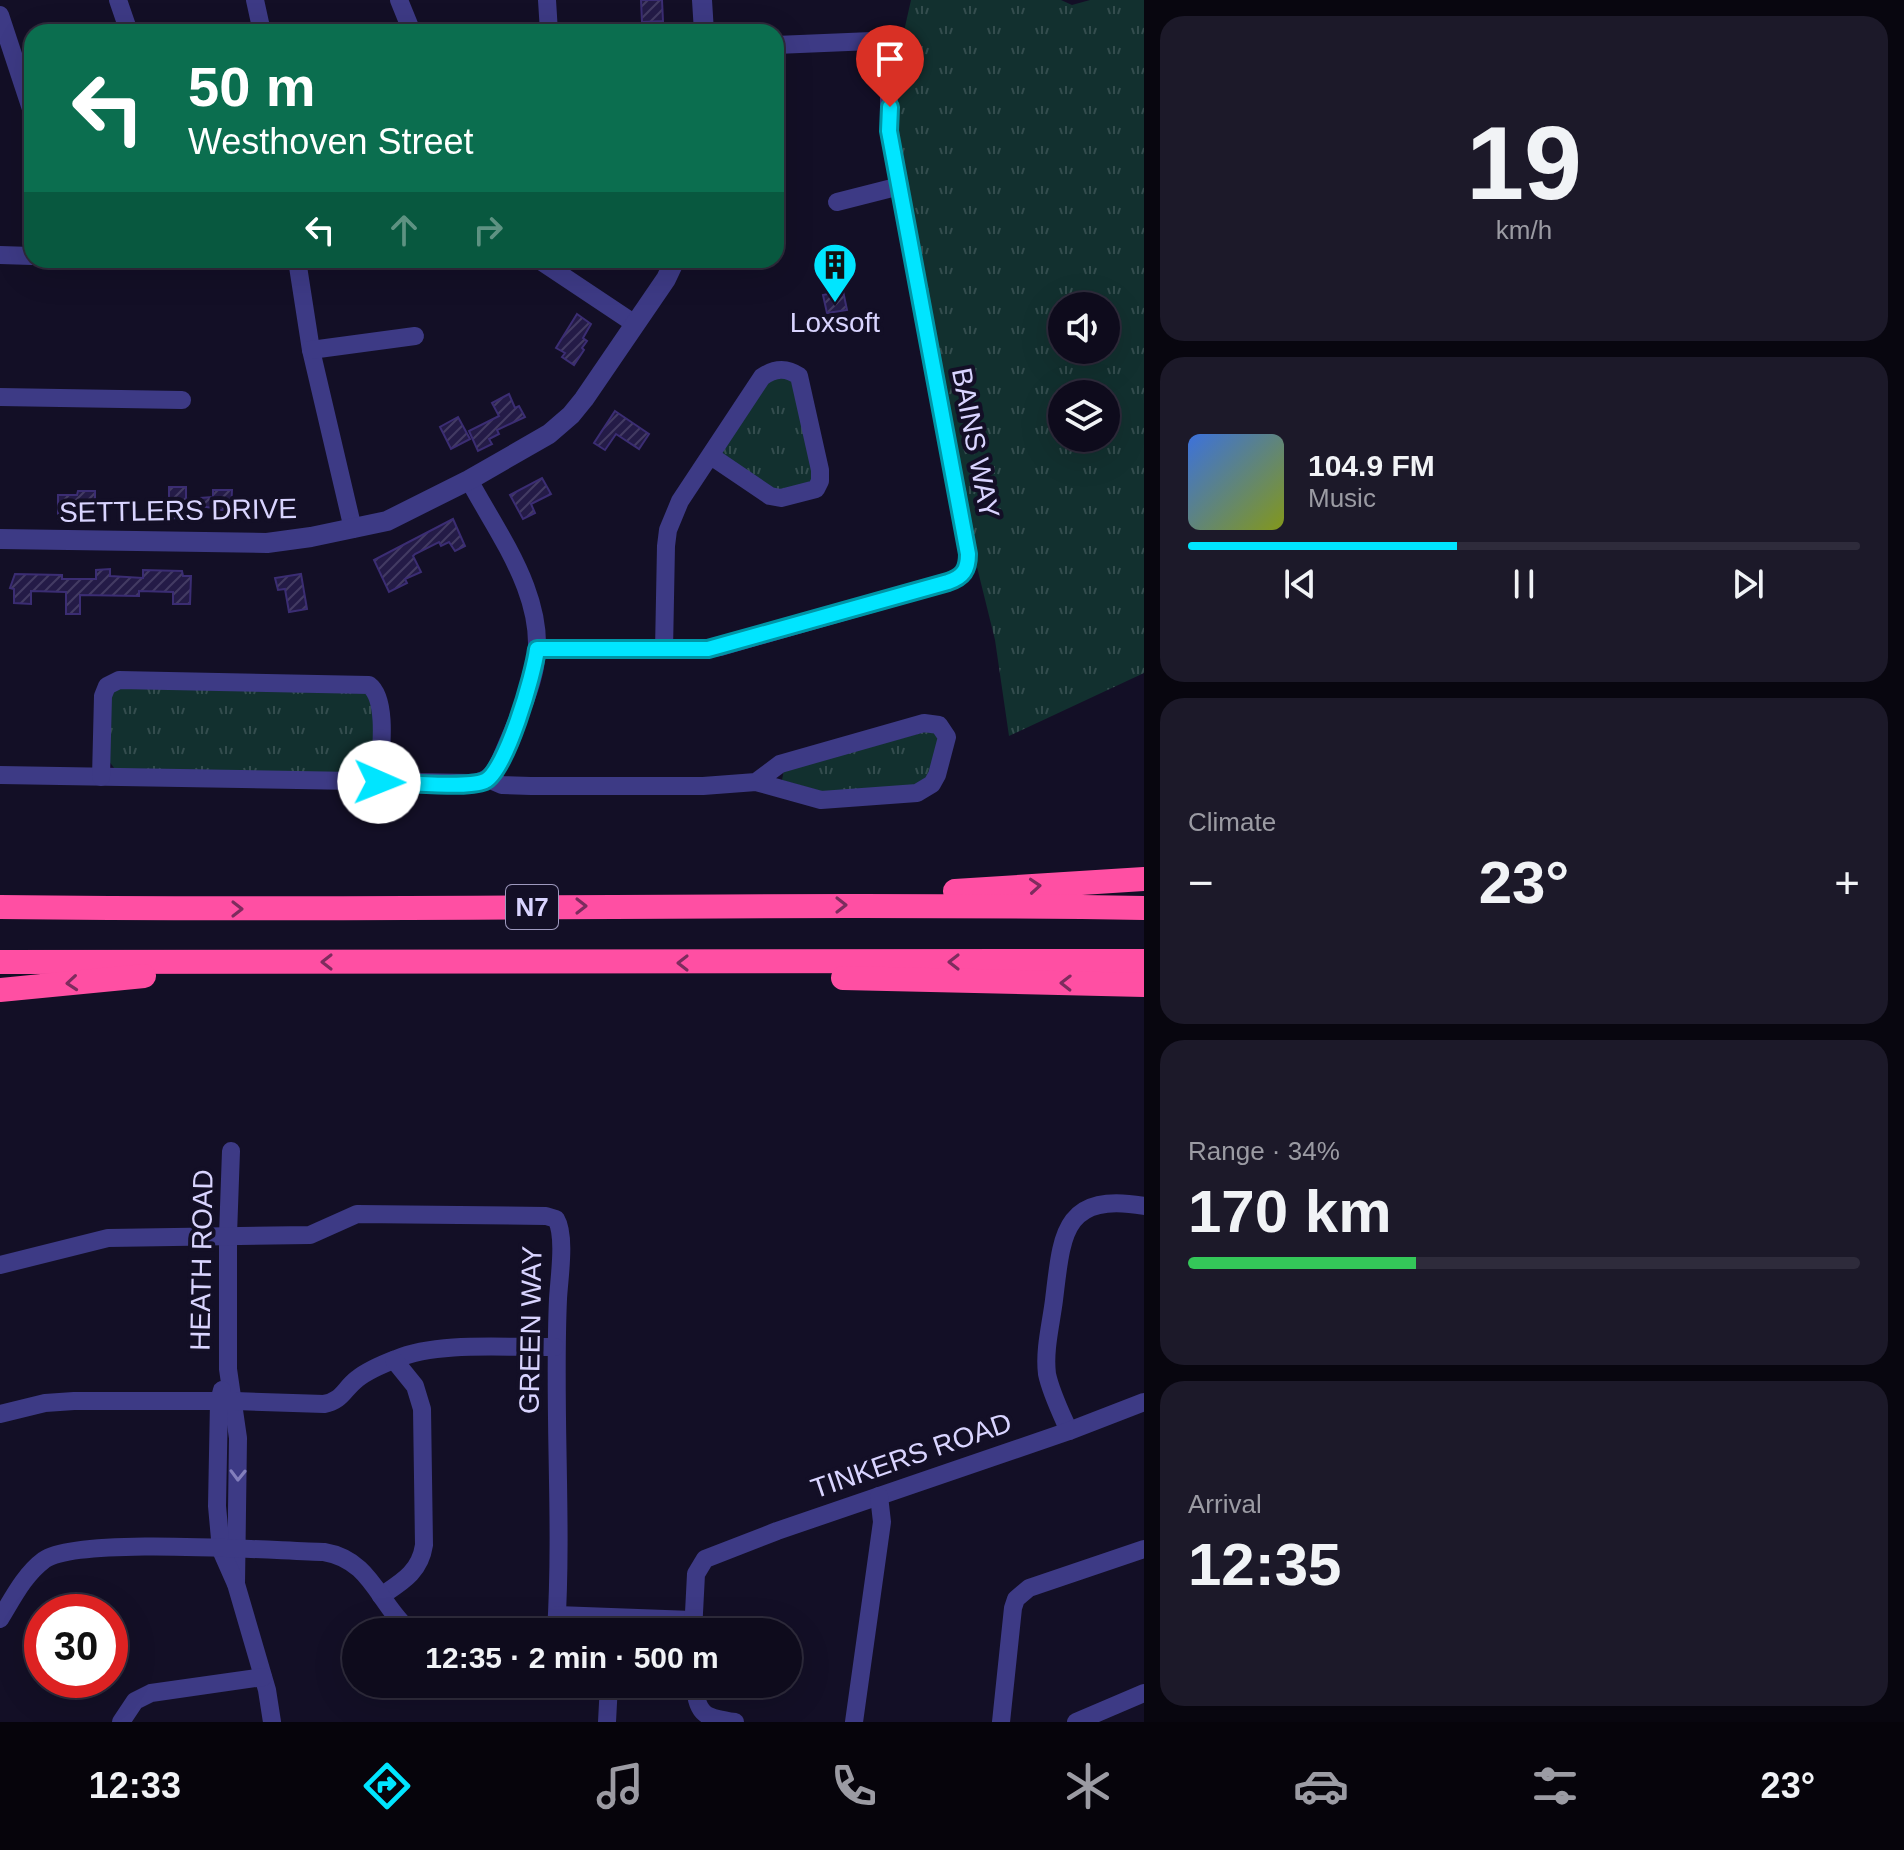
<!DOCTYPE html>
<meta charset="utf-8">
<style>
:root{--surface:#0e0b1c;--page:#1c1929;--text:#f1f3f6;--muted:#9b9ba3;--line:#2e2b3b;--accent:#00e5ff}
body{margin:0;font-family:Arial,sans-serif;background:var(--page);color:var(--text);height:100vh;display:flex;flex-direction:column;font-size:30px;white-space:nowrap}
*{box-sizing:border-box;margin:0}
p{font-size:26px;color:var(--muted)}
.icon{flex:none;width:44px;height:44px;fill:none;stroke:currentColor;stroke-width:2;stroke-linecap:round;stroke-linejoin:round}
.map{position:relative;flex:1;overflow:hidden}
.sheet{display:flex;flex-direction:column;gap:16px;padding:16px;background:#08060f;width:760px}
.sheet>*{flex:none}
.guide{position:absolute;left:24px;top:24px;width:760px;height:244px;border-radius:24px;box-shadow:0 8px 32px #0002,0 0 0 2px var(--line);background:#0b6e4f;color:#fff;overflow:hidden}
.tools{position:absolute;left:1048px;top:292px;display:grid;gap:16px}
.tools a{display:grid;place-items:center;width:72px;height:72px;border-radius:50%;background:var(--surface);box-shadow:0 8px 32px #0002,0 0 0 2px var(--line);font-size:40px}
.speed{position:absolute;left:24px;top:1594px;display:flex;gap:16px;font-size:40px;font-weight:700;text-align:center}
.speed>*{display:grid;place-content:center;width:104px;height:104px;border-radius:50%;background:var(--surface);box-shadow:0 8px 32px #0002,0 0 0 2px var(--line);line-height:1}
.speed .limit{border:12px solid #d22;background:#fff;color:#111}
.pin{position:absolute;display:grid;place-items:center;width:68px;height:68px;color:#fff;margin:-82px -34px;border-radius:50% 50% 50% 0;rotate:-45deg;box-shadow:0 0 8px #0007}
.pin .icon{rotate:45deg}
.me{position:absolute;width:88px;margin:-44px;rotate:91deg;stroke-linejoin:round;filter:drop-shadow(0 0 6px #0008)}
.turn{display:flex;align-items:center;gap:28px;height:168px;padding:0 32px;font-size:36px}
.turn .icon{width:104px;height:104px;stroke-width:2.5}
.turn b{display:block;font-size:56px;line-height:68px}
.lanes{display:flex;align-items:center;height:76px;padding:0 32px;background:#0003;justify-content:center;gap:40px;direction:ltr}
.lanes .off{opacity:.35}
.big{font-size:60px;font-weight:600;line-height:1.1}
.sheet .card{flex:1;display:flex;flex-direction:column;justify-content:center;gap:12px;min-width:0;padding:0 28px;border-radius:24px;background:var(--page)}
.sheet .dial{align-items:center;gap:0}
.dial b{font-size:104px;line-height:1}
.song{display:flex;align-items:center;gap:24px}
.cover{width:96px;height:96px;border-radius:12px;background:linear-gradient(135deg,hsl(220 70% 55%),hsl(70 70% 35%))}
.played{height:8px;border-radius:4px;background:linear-gradient(90deg,var(--accent) 40%,var(--line) 40%)}
.keys{display:flex;justify-content:space-around;direction:ltr}
.heat{display:flex;justify-content:space-between;align-items:center;font-size:44px;direction:ltr}
.charge{height:12px;border-radius:6px;background:linear-gradient(90deg,#34c759 34%,var(--line) 0)}
.trip{position:absolute;left:342px;top:1618px;width:460px;height:80px;border-radius:40px;background:var(--surface);box-shadow:0 8px 32px #0002,0 0 0 2px var(--line);font-weight:600;line-height:80px;text-align:center}
.tab-bar{display:flex;height:128px;justify-content:space-around;align-items:center;background:#06040b;color:var(--muted)}
.tab-bar .icon{width:56px;height:56px}
.tab-bar .selected{color:var(--accent)}
.tab-bar b{font-size:36px;color:var(--text)}
main{display:flex;flex:1;min-height:0}
.map>svg:first-child{display:block}
.grass{fill:url(#grass-tufts);fill-rule:evenodd}
.building{fill:url(#building-hatch);stroke:#3b2d73;stroke-width:2}
.lines{fill:none;stroke-linecap:round;stroke-linejoin:round}
.minor{stroke:#3d3a85;stroke-width:18}
.tertiary{stroke:#3d3a85;stroke-width:20}
.motorway{stroke:#ff4fa3;stroke-width:24}
.oneway{stroke:#7d2c5e}
.oneway2{stroke:#837fbc}
.route-casing{stroke:#0095a6;stroke-width:20}
.route{stroke:#00e5ff;stroke-width:14}
.labels{text-anchor:middle;stroke-width:8;stroke-linejoin:round;paint-order:stroke}
.shield{fill:#130f26;stroke:#9e99be;stroke-width:2}
.shield-label{font-size:26px;font-weight:bold;fill:#d9d4ff}
.poi-label{font-size:28px;fill:#d9d4ff;stroke:#130f26}
.street-label{font-size:28px;fill:#d9d4ff;stroke:#130f26}
</style>
<main>
<div class="map">
<svg width="1144" height="1722" viewBox="0 0 1144 1722">
<defs>
<pattern id="grass-tufts" width="24" height="20" patternUnits="userSpaceOnUse" patternTransform="scale(2)"><rect width="24" height="20" fill="#12302f"/><path d="M3 7l-1-3M5 7V3M7 7l1-3M15 17l-1-3M17 17v-4M19 17l1-3" fill="none" stroke="#344d4e"/></pattern>
<pattern id="building-hatch" width="6" height="6" patternUnits="userSpaceOnUse" patternTransform="scale(2)"><rect width="6" height="6" fill="#241b47"/><path d="M-1 1l2-2M0 6l6-6M5 7l2-2" fill="none" stroke="#433b63"/></pattern>
</defs>
<rect width="100%" height="100%" fill="#130f26"/>
<g class="grass">
<path d="M911,0H1061L1072,5L1090,0H1144V673L1009,736L995,640L977,567L897,138L898,58ZM1062,306H1106V350H1062ZM1062,394H1106V438H1062Z"/>
<path d="M773,376L793,379L814,474L811,482L781,493L727,463L720,449Z"/>
<path d="M118,688L366,693L373,701V761L363,774L115,769L108,760L111,695Z"/>
<path d="M932,730L941,741L925,784L831,794L782,780L784,770Z"/>
</g>
<g class="building">
<path d="M641,0H662L663,21L642,22Z"/>
<path d="M843,291L847,310L827,313L823,295Z"/>
<path d="M577,314L591,324L583,338L587,341L582,348L584,350L574,365L562,357L565,353L556,348Z"/>
<path d="M509,394L515,408L519,406L525,417L497,430L499,434L489,439L492,444L478,451L469,431L499,416L492,403Z"/>
<path d="M615,411L649,434L639,449L616,434L605,450L594,443Z"/>
<path d="M458,417L470,439L451,449L440,427Z"/>
<path d="M542,478L551,494L531,504L535,513L523,519L510,495Z"/>
<path d="M169,487H186V499L213,497V490H232L231,510H213V508L186,504V515H176V518L166,520H147V499H169Z"/>
<path d="M78,491H95V514L75,515V519H58V495H77Z"/>
<path d="M453,519L465,546L455,551L449,542L441,546L439,542L415,554L413,556L421,572L405,579L407,583L389,592L374,560Z"/>
<path d="M110,569V576L143,578V570L182,571L183,576H191L190,604H173V592L139,591V596L80,595V614H66V592L31,591V604L14,603V589L10,588L15,574L62,575V579H96V570Z"/>
<path d="M301,574L307,609L289,612L285,589L278,590L275,578Z"/>
</g>
<g class="lines">
<g class="minor">
<path d="M118,0L129,32"/>
<path d="M255,0L262,32"/>
<path d="M399,0L412,32"/>
<path d="M547,0L549,32"/>
<path d="M0,15L32,112"/>
<path d="M527,32L549,31"/>
<path d="M837,202L900,186"/>
<path d="M0,255L32,256"/>
<path d="M297,260L311,350L353,529"/>
<path d="M539,260L635,324"/>
<path d="M311,350L415,336"/>
<path d="M0,397L182,400"/>
<path d="M537,649L695,650L720,647L948,582C969,575 969,562 966,542L889,131V54L883,46L872,41L776,45"/>
<path d="M664,650L666,546L668,530L680,501L762,377C775,368 786,367 799,376L820,470V481L816,489L781,498L770,496L711,456"/>
<path d="M0,775L470,783C495,783 499,762 508,742C518,718 530,693 535,667C548,599 499,536 469,480"/>
<path d="M101,777L103,696L107,686L119,680L369,685C389,700 380,758 379,782"/>
<path d="M488,779L502,785L531,786H703L756,782L821,800L917,793L932,784L937,775L947,737L939,725L924,723L780,764L756,782"/>
<path d="M231,1151L228,1235V1369L238,1438L236,1584"/>
<path d="M0,1265L108,1238L310,1235L357,1214L546,1216L556,1219C566,1236 559,1279 558,1299C553,1410 563,1521 556,1632"/>
<path d="M222,1390L219,1401L217,1506L221,1550L236,1584L267,1690L272,1722"/>
<path d="M0,1414L45,1403L74,1401H235L324,1404C342,1401 344,1389 357,1379C368,1370 383,1364 396,1359C438,1341 508,1348 555,1347"/>
<path d="M1069,1431C1061,1413 1051,1393 1047,1374C1044,1350 1051,1324 1054,1300C1062,1235 1062,1192 1144,1206"/>
<path d="M381,1596C402,1582 420,1572 424,1545L422,1409L415,1386L394,1360"/>
<path d="M557,1615L692,1620"/>
<path d="M0,1619C13,1598 24,1575 44,1560C78,1536 273,1551 324,1552C372,1560 378,1604 411,1632"/>
<path d="M693,1632L696,1574L705,1559L777,1531L1069,1431L1144,1402"/>
<path d="M695,1684C696,1716 707,1718 735,1722"/>
<path d="M121,1722L135,1701L151,1693L263,1677"/>
<path d="M607,1722L609,1684"/>
<path d="M854,1722L882,1522L879,1496"/>
<path d="M1001,1722L1013,1608L1016,1599L1029,1588L1144,1549"/>
<path d="M1076,1722L1144,1693"/>
</g>
<g class="tertiary">
<path d="M702,0L704,32"/>
<path d="M0,539L267,543L311,537L387,521L469,480L549,434L571,415L584,399L666,279L675,260"/>
</g>
<g class="motorway">
<path d="M955,891L1144,879"/>
<path d="M0,907C381,912 763,902 1144,908"/>
<path d="M0,962L1144,961"/>
<path d="M843,978L1144,985"/>
<path d="M0,990L144,976"/>
</g>
</g>
<defs><path id="oneway-chevron" d="M-2-3.5L2.5 0L-2 3.5" fill="none" stroke-width="1.6" stroke-linecap="round" stroke-linejoin="round" transform="scale(2)"/></defs>
<g class="oneway">
<use href="#oneway-chevron" transform="translate(1035 886) rotate(-4)"/>
<use href="#oneway-chevron" transform="translate(841 905)"/>
<use href="#oneway-chevron" transform="translate(581 906)"/>
<use href="#oneway-chevron" transform="translate(237 909)"/>
<use href="#oneway-chevron" transform="translate(327 962) rotate(180)"/>
<use href="#oneway-chevron" transform="translate(954 962) rotate(180)"/>
<use href="#oneway-chevron" transform="translate(683 963) rotate(-180)"/>
<use href="#oneway-chevron" transform="translate(72 983) rotate(175)"/>
<use href="#oneway-chevron" transform="translate(1066 983) rotate(-179)"/>
</g>
<use class="oneway2" href="#oneway-chevron" transform="translate(238 1475) rotate(91)"/>
<g class="lines">
<g class="route-casing">
<path id="route" d="M379,782C402,782 467,789 485,781C506,771 534,674 537,649H708L948,582C963,577 968,570 968,554L889,131L890,107"/>
</g>
<use href="#route" class="route"/>
</g>
<defs>
<g id="building-pin" transform="scale(2.3)"><path d="M0 17L-7.5 6A9.5 9.5 0 1 1 7.5 6Z" fill="#00e5ff" stroke="#130f26"/><path d="M-4-6H4V6H1V3H-1V6H-4ZM-2.5-4.3h1.7v1.8h-1.7ZM.8-4.3h1.7v1.8H.8ZM-2.5-1h1.7V.8h-1.7ZM.8-1h1.7V.8H.8Z" fill="#111"/></g>
</defs>
<g fill-rule="evenodd">
<use href="#building-pin" x="835" y="265"/>
</g>
<g class="labels">
<rect class="shield" x="506" y="885" width="52" height="44" rx="6"/>
<g class="shield-label">
<text x="532" y="916">N7</text>
</g>
<g class="poi-label">
<text x="835" y="332">Loxsoft</text>
</g>
<g class="street-label">
<text transform="translate(976 443) rotate(79)" y="10">BAINS WAY</text>
<text transform="translate(178 510) rotate(-1)" y="10">SETTLERS DRIVE</text>
<text transform="translate(201 1260) rotate(-89)" y="10">HEATH ROAD</text>
<text transform="translate(530 1330) rotate(-89)" y="10">GREEN WAY</text>
<text transform="translate(911 1455) rotate(-19)" y="10">TINKERS ROAD</text>
</g>
</g>
</svg>
<div class="tools">
<a><svg class="icon" aria-label="sound" viewBox="0 0 24 24"><path d="M4 9h4l5-4v14l-5-4H4zM17 9q2 3 0 6"/></svg></a>
<a><svg class="icon" aria-label="layers" viewBox="0 0 24 24"><path d="M12 4l9 5-9 5-9-5zM3 14l9 5 9-5"/></svg></a>
</div>
<div class="speed"><div class="limit">30</div></div>
<div class="pin" style="left:890px;top:107px;background:#d93025"><svg class="icon" aria-label="arrive" viewBox="0 0 24 24"><path d="M6 21V4h12l-3 4 3 4H6"/></svg></div>
<svg class="me" style="left:379px;top:782px" viewBox="-20 -20 40 40"><circle r="19" fill="#fff"/><path d="M0-13L10 11 0 6-10 11z" fill="#00e5ff"/></svg>
<div class="trip">12:35 · 2 min · 500 m</div>
<div class="guide">
<div class="turn"><svg class="icon" aria-label="left" viewBox="0 0 24 24"><path d="M17 20v-9H6M10 6l-5 5 5 5"/></svg><div><b>50 m</b>Westhoven Street</div></div>
<div class="lanes"><svg class="icon" aria-label="left" viewBox="0 0 24 24"><path d="M17 20v-9H6M10 6l-5 5 5 5"/></svg><svg class="icon off" aria-label="ahead" viewBox="0 0 24 24"><path d="M12 20V5M6 11l6-6 6 6"/></svg><svg class="icon off" aria-label="right" viewBox="0 0 24 24"><path d="M7 20v-9h11M14 6l5 5-5 5"/></svg></div>
</div>
</div>
<section class="sheet">
<div class="card dial"><b>19</b><p>km/h</p></div>
<div class="card">
<div class="song"><i class="cover"></i><div><b>104.9 FM</b><p>Music</p></div></div>
<div class="played"></div>
<div class="keys"><svg class="icon" aria-label="previous" viewBox="0 0 24 24"><path d="M18 5L8 12l10 7zM5 5v14"/></svg><svg class="icon" aria-label="pause" viewBox="0 0 24 24"><path d="M8 5v14M16 5v14"/></svg><svg class="icon" aria-label="next" viewBox="0 0 24 24"><path d="M6 5l10 7-10 7zM19 5v14"/></svg></div>
</div>
<div class="card"><p>Climate</p>
<div class="heat"><a>−</a><b class="big">23°</b><a>+</a></div>
</div>
<div class="card"><p>Range · 34%</p><b class="big">170 km</b><div class="charge"></div></div>
<div class="card"><p>Arrival</p><b class="big">12:35</b></div>
</section>
</main>
<nav class="tab-bar">
<b>12:33</b>
<svg class="icon selected" aria-label="directions" viewBox="0 0 24 24"><path d="M12 3l9 9-9 9-9-9zM9 14v-3h6M13 9l2 2-2 2"/></svg>
<svg class="icon" aria-label="music" viewBox="0 0 24 24"><path d="M9 18V5l10-2v13"/><circle cx="6" cy="18" r="3"/><circle cx="16" cy="16" r="3"/></svg>
<svg class="icon" aria-label="phone" viewBox="0 0 24 24"><path d="M5 4h4l2 5-3 2q2 4 5 5l2-3 5 2v4C11 20 4 13 5 4z"/></svg>
<svg class="icon" aria-label="climate" viewBox="0 0 24 24"><path d="M12 3v18M4 7l16 10M4 17L20 7"/></svg>
<svg class="icon" aria-label="car" viewBox="0 0 24 24"><path d="M5 17H2v-5l4-1 3-4h7l3 4 3 1v5h-3M9 17h6M6 11h13"/><circle cx="7" cy="17" r="2"/><circle cx="17" cy="17" r="2"/></svg>
<svg class="icon" aria-label="filters" viewBox="0 0 24 24"><path d="M4 7h16M4 17h16"/><circle cx="9" cy="7" r="2"/><circle cx="15" cy="17" r="2"/></svg>
<b>23°</b>
</nav>
